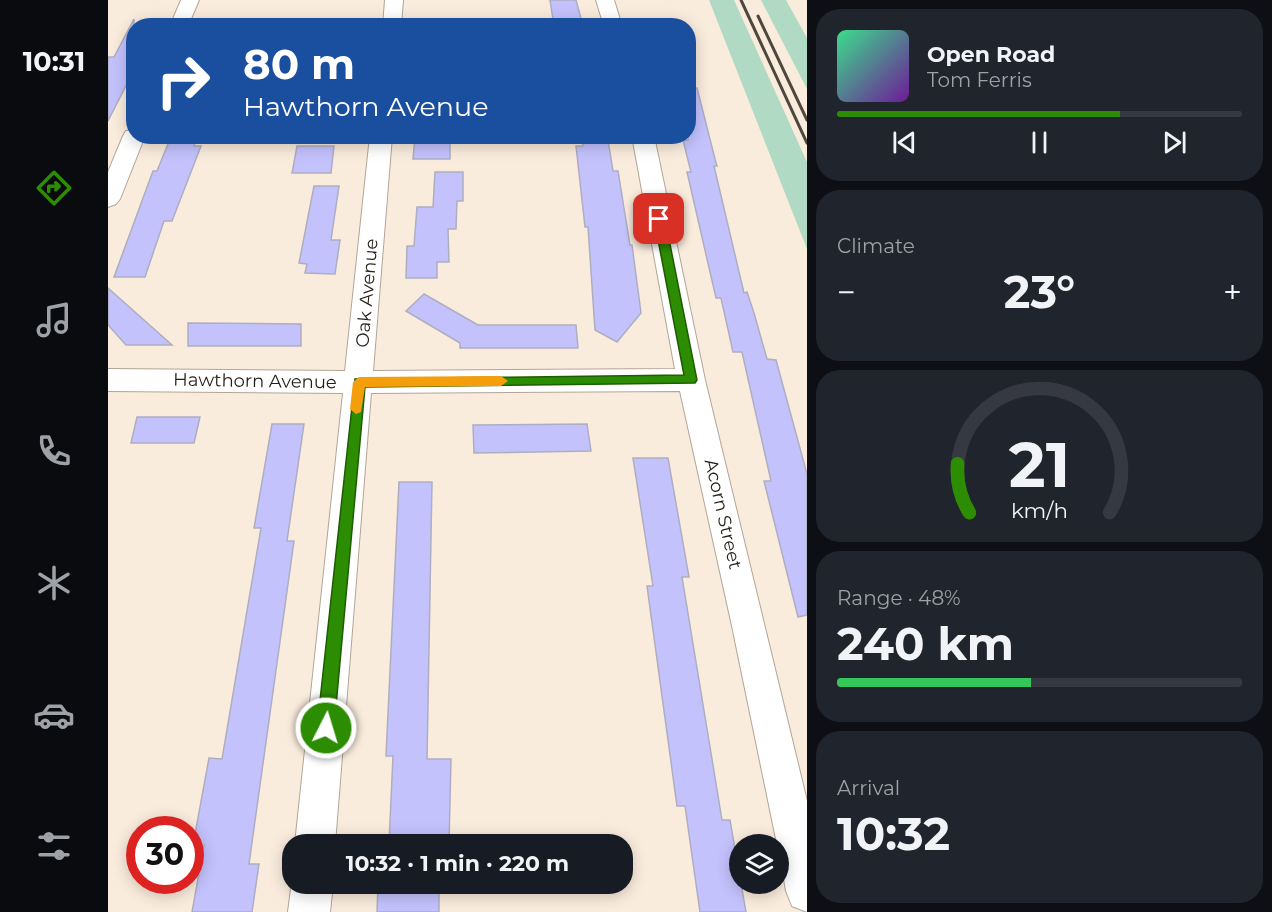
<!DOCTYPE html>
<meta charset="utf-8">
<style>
:root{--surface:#171b24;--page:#20242c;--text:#f1f3f6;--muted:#9ea1a6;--line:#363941;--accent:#2d8d02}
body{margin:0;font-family:Montserrat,sans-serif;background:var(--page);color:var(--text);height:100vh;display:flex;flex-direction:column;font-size:22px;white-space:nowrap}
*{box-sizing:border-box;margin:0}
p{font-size:20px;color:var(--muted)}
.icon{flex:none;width:33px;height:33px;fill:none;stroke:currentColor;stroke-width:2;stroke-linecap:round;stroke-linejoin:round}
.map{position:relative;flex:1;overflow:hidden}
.panel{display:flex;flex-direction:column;gap:9px;padding:9px;background:#0d0f14;width:465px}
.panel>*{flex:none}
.guide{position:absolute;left:18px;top:18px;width:570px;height:126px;border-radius:24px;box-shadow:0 3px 15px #0003;background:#1a4fa0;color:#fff;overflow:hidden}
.controls{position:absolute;left:621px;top:834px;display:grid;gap:12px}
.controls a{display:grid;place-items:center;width:60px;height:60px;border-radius:50%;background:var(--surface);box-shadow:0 3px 15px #0003;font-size:30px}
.speed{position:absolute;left:18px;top:816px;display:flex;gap:12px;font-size:30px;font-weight:700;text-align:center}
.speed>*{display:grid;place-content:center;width:78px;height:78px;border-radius:50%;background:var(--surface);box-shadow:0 3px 15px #0003;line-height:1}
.speed .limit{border:9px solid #d22;background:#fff;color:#111}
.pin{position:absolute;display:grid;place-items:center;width:51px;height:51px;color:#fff;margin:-26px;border-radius:12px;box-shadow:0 3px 9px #0006}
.me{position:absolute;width:66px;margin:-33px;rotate:5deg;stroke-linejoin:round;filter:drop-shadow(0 0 4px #0008)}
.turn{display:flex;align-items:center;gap:21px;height:126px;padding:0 18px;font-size:27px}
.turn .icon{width:78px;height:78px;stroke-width:2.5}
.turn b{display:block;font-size:42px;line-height:51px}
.big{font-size:45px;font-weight:700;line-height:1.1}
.panel .tile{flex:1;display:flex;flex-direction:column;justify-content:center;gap:9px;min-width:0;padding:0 21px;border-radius:24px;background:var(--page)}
.panel .dial{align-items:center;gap:0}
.dial svg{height:156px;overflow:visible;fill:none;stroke:var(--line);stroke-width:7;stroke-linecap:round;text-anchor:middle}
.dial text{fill:var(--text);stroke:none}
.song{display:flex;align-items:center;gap:18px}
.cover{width:72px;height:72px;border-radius:9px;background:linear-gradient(135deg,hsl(150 70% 55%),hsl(280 70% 35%))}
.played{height:6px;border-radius:3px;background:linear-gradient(90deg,var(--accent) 70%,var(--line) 70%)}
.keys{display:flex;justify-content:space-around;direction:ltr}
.heat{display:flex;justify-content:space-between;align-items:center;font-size:33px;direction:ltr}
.charge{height:9px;border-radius:4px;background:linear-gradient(90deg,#34c759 48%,var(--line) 0)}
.trip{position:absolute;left:174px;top:834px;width:351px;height:60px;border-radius:24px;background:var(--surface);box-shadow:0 3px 15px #0003;font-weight:700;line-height:60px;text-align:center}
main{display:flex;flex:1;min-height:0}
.dock{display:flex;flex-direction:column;width:108px;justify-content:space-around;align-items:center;background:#090b0e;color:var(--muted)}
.dock .icon{width:42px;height:42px}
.dock .selected{color:var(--accent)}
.dock b{font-size:27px;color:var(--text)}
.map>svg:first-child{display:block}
.green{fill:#b0dac3}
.building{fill:#c3c2fd;stroke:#aeaec0;stroke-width:1.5}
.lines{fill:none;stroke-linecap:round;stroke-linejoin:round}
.minor-casing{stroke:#b2a597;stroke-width:2}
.minor{fill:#fff;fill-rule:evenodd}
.rail{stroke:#4e473f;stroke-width:3}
.route{fill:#2d8d02;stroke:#1d5c01;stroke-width:1.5}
.slow{fill:#f59e0b}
.labels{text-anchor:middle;stroke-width:4.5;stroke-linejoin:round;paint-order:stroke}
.street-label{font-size:18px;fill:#241f19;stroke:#fff}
</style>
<main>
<nav class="dock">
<b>10:31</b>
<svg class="icon selected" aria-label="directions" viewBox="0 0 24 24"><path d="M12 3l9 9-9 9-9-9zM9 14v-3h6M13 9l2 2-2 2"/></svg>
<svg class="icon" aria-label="music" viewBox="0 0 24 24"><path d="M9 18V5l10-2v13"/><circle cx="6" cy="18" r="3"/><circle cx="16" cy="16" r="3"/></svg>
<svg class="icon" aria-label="phone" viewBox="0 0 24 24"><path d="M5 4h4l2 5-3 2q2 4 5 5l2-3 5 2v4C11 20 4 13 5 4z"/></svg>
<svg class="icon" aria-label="climate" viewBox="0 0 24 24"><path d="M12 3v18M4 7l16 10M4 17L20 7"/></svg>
<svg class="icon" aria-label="car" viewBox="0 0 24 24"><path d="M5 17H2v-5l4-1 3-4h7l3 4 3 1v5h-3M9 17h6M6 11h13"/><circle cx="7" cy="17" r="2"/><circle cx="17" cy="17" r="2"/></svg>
<svg class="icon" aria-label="filters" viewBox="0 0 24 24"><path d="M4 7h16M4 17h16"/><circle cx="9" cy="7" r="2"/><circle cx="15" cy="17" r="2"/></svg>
</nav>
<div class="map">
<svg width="699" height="912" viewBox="0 0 699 912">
<rect width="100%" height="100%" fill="#faecdd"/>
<g class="green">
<path d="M601,0H626L699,162V249Z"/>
<path d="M653,0H678L699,38V89Z"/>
</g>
<g class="building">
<path d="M442,0H468L475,26H446Z"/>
<path d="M26,19V70L0,121V57H6Z"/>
<path d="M589,88L607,159L609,166H606L636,293L639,292L646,313L659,359L668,360L699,474V615L690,617L656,481H663L634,352H625L613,298H608L579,172H583L575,140H580V89Z"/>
<path d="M307,136H342V159H305Z"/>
<path d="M62,139H88L86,146H93L64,221H56L37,277H6L45,171H49Z"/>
<path d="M474,139L500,140L505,171H510L522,245H524L533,313L509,342L487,330L480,227H477L468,146H475Z"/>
<path d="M189,146H226L223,173H184Z"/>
<path d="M327,172H355V201H349L348,229H340L341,262H329V278H298L299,246H306L309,207H325Z"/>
<path d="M206,186H231L223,240H232L227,274L197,273L199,264L191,263Z"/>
<path d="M0,288L64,345H18L0,325Z"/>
<path d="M316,294L370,325H468L470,348H352V343L298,311Z"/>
<path d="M80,323L193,324V346H80Z"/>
<path d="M29,417H92L86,443H23Z"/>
<path d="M164,424H196L179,541H186L141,864H151L144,912H84L96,845H85L101,758L114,759L153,528H146Z"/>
<path d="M479,424L483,451L366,453L365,425Z"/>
<path d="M525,458H560L581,577H574L614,820H622L638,912H592L577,806H569L539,586H545Z"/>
<path d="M291,482H324L319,759H343L341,844H281L285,756H278Z"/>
<path d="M270,884H331V912H269Z"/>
</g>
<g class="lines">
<g class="minor-casing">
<g id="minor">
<path d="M73,0H91L80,26H62Z"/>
<path d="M277,0H295L293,26H275Z"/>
<path d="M488,0H506L514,26H496Z"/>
<path d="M26,130V136H37L12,199L8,204L0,207V172L15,136L18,131Z"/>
<path d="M262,136H284L265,371L567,369L524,136H546L597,380L699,801V912L684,906L678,891L670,844H669L624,626L572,391L263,393L227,844H187L235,393L0,391V369L237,371Z"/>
<path d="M184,881V884H225L222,912H180Z"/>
</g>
</g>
<use href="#minor" class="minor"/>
<g class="rail">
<path d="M633,0L699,143"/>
<path d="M650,16L699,120"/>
</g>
</g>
<path class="route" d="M551,216L557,219L589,380L587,383L257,387L226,728L224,734L218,737L212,734L209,728L247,379L576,375L546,219Z"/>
<path class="slow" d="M393,376L400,381L393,386L257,387L253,412L248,414L242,409L245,382L251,377Z"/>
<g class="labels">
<g class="street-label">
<text transform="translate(259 293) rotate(-85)" y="6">Oak Avenue</text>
<text transform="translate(147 381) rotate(1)" y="6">Hawthorn Avenue</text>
<text transform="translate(615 514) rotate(77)" y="6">Acorn Street</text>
</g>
</g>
</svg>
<div class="controls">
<a><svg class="icon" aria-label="layers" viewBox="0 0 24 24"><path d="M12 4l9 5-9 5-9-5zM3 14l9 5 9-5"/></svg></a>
</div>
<div class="speed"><div class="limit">30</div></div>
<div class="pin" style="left:551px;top:219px;background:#d93025"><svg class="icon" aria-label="arrive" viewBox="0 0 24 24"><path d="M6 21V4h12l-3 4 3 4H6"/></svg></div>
<svg class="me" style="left:218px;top:728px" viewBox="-20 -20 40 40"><circle r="17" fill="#2d8d02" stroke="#fff" stroke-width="3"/><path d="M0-11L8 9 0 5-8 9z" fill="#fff"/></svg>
<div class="trip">10:32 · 1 min · 220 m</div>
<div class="guide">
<div class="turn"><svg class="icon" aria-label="right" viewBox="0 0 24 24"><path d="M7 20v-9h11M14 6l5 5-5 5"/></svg><div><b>80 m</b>Hawthorn Avenue</div></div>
</div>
</div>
<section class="panel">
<div class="tile">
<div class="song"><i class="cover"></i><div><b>Open Road</b><p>Tom Ferris</p></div></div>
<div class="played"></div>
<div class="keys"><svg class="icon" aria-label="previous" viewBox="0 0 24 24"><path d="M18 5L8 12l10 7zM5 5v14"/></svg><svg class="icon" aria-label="pause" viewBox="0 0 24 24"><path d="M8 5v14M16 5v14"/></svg><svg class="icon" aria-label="next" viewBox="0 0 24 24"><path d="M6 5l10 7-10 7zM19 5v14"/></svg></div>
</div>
<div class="tile"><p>Climate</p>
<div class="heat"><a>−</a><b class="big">23°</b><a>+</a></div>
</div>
<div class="tile dial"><svg viewBox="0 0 100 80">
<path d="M14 69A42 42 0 1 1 86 69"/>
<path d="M14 69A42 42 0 0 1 8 44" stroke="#2d8d02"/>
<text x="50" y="56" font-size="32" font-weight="700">21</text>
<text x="50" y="72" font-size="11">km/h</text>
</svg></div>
<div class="tile"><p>Range · 48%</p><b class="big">240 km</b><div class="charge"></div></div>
<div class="tile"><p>Arrival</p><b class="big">10:32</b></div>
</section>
</main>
